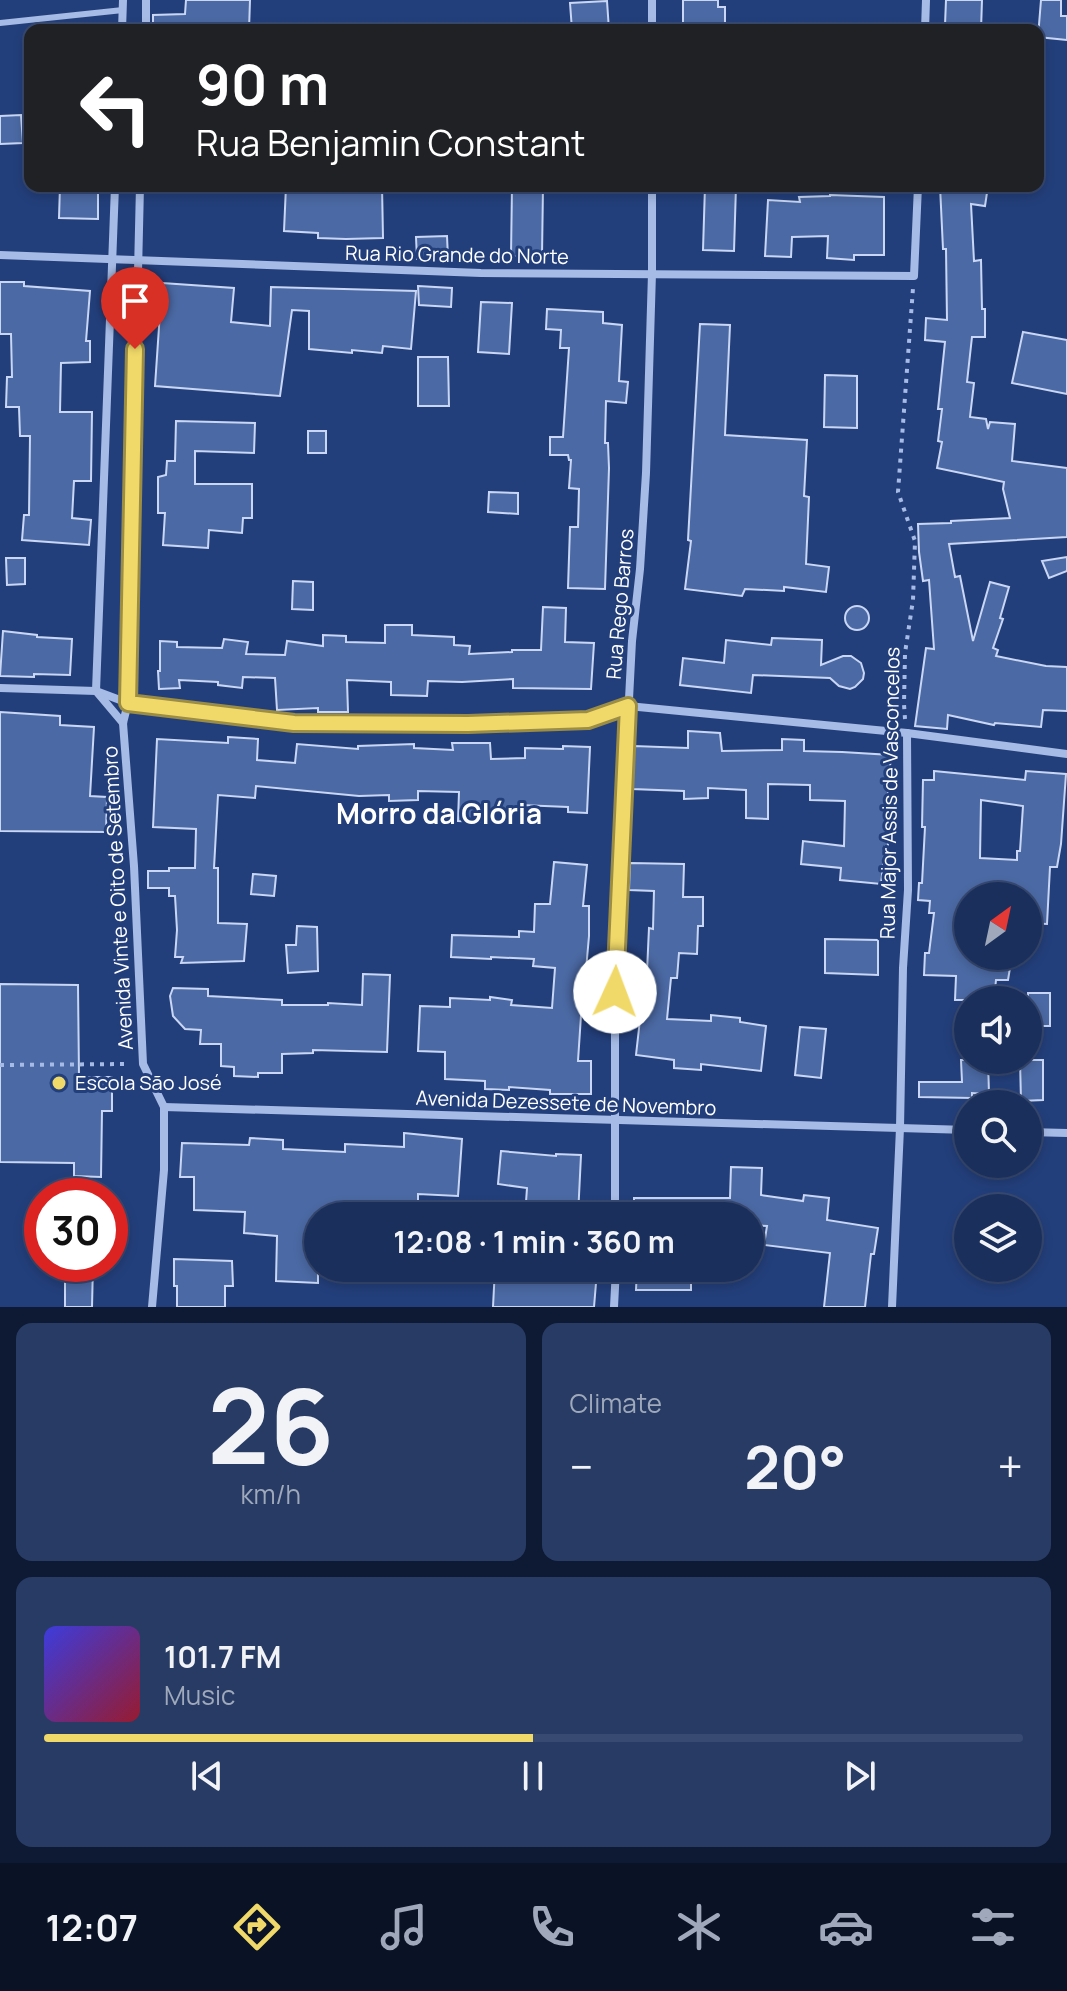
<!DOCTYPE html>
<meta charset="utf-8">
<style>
:root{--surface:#1a2f5c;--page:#273b65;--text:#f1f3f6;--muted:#9fa9bb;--line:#384a72;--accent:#f0d969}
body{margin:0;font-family:Manrope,sans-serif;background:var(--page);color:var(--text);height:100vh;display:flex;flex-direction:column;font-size:30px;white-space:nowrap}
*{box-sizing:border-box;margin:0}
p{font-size:26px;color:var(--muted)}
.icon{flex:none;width:44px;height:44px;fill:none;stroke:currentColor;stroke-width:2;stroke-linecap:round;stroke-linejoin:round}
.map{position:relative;height:1307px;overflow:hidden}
.side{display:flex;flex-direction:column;gap:16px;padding:16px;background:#0e1a33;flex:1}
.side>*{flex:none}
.guide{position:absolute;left:24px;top:24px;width:1020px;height:168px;border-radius:16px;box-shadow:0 4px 12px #0003,0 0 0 2px var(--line);background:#202124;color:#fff;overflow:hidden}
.needle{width:52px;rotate:33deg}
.tools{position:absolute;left:954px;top:882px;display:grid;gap:16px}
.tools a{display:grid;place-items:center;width:88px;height:88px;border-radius:50%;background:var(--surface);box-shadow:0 4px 12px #0003,0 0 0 2px var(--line);font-size:40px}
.speed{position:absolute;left:24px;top:1178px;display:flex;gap:16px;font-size:40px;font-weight:700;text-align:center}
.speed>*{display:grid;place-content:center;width:104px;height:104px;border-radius:50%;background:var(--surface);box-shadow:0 4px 12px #0003,0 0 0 2px var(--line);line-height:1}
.speed .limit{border:12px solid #d22;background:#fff;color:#111}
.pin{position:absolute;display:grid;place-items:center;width:68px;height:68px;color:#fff;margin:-82px -34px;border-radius:50% 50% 50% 0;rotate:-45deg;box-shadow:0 0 8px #0007}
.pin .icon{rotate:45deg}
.me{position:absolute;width:88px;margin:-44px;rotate:2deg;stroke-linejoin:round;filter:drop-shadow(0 0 6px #0008)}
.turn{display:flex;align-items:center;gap:28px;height:168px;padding:0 40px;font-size:36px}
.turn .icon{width:104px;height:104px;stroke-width:2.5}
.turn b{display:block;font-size:56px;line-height:68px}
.big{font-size:60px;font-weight:700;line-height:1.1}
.side .card{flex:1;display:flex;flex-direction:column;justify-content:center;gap:12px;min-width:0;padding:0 28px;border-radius:16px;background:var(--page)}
.side .dial{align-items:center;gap:0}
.dial b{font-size:104px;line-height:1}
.song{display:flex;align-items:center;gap:24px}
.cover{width:96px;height:96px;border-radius:12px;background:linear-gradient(135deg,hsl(240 70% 55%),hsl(350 70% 35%))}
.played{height:8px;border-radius:4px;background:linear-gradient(90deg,var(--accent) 50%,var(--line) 50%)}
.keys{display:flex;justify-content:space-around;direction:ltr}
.heat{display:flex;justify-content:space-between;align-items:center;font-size:44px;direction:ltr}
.side .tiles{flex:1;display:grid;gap:16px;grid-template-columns:1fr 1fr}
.card:last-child{grid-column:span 2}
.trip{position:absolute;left:304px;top:1202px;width:460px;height:80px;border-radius:40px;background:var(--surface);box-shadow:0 4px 12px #0003,0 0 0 2px var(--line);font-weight:700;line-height:80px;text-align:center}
.dock{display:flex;height:128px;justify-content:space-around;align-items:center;background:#0a1325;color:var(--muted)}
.dock .icon{width:56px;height:56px}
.dock .selected{color:var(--accent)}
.dock b{font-size:36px;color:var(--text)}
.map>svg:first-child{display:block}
.building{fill:#4b69a4;stroke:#c9d7f4;stroke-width:2;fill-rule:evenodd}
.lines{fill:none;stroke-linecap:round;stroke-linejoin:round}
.path{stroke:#a6bbe5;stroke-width:4;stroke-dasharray:4 6;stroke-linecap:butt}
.service{stroke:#a6bbe5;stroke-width:6}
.minor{stroke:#a6bbe5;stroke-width:8}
.route-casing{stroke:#9c8d44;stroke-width:20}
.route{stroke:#f0d969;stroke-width:14}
.poi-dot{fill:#f0d969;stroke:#233f7b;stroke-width:3}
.labels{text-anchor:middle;stroke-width:6;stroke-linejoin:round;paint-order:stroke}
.street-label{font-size:20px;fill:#fff;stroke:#233f7b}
.poi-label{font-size:20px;fill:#fff;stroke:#233f7b;text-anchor:start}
.district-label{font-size:28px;font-weight:bold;fill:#fff;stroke:#233f7b}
</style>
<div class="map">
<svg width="1067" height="1307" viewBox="0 0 1067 1307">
<rect width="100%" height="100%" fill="#233f7b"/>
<g class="building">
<path d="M186,0H250L249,30H153V15L185,14Z"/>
<path d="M683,0H718V7H725V28H683Z"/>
<path d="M946,0H982L981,30H963V26L945,25Z"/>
<path d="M1041,0H1061V16H1067V40L1038,37Z"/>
<path d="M607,1L609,30H572L570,3Z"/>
<path d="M21,115L23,143L0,144V116Z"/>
<path d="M60,186H98V219L59,218Z"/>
<path d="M286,186L363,188V186H382L383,238L346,239L318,238V233L284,231Z"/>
<path d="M512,186H543L542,256H511Z"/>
<path d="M705,186H736L734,251L703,250Z"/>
<path d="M940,186H988L985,206L971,204L974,261L981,260L982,309H985V337H972L967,382L974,383L970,417L986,419L988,429L990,422L1015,424L1012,461L1067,468V537L949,544L955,577L960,576L973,641L990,582L1009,587L1000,618L1003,619L993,648L998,650L996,656L1046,666L1067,667V711L1043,710L1041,727L995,723L994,725L948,715L947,729L915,726L926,648L934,649L929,580L923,581L919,552L918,524L951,523V521L1010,518L1003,489L1004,482L937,468L942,442L938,441L942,409H938L945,342L925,340L926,318L947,320L946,249H943Z"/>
<path d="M830,195L884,197V255H854V260L827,258L828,236L792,237L791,257L765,256L768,200L800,202L799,197L830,196Z"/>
<path d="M447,236L448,258L417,259L416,237Z"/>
<path d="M0,282H24V286L90,291L86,341H90V362L61,363L60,412H92L91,481H74L72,518L91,520L89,545L22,540L24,515H29L30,436H20L19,407H6L7,377H12L11,334H0Z"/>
<path d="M162,283L234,288L231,322L270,326L271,287L416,291L411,349L383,346L382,353L352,350V353L309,349V311L292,310L280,396L155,386Z"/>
<path d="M418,286L452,288L451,307L419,305Z"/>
<path d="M481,302L512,303L509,354L478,352Z"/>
<path d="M547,309L603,312V323L622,325L619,381L628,382L626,403L606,401L605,443H608L609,468L605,589L568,588L570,527H578L579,489L569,488L571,460H569L568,455H550V437H563L569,348H560L561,330L546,329Z"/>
<path d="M700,324L730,325L725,435L807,440L804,496L809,497L806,564L829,567L826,592L784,587V591L745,589L742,596L685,589L691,541L688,540Z"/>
<path d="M1023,332L1067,340V394L1012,383Z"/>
<path d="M418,357H448L449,406H418Z"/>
<path d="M825,375L857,376V428L824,427Z"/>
<path d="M176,421L255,423L254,453L195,451V484H252V518H243L242,533L209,530L208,548L163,545L165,513H158V477L166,475L167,461H175Z"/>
<rect x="308" y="431" width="18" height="22"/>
<path d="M489,492L518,493V514L488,512Z"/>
<path d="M1067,557V571L1049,578L1042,561Z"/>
<path d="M6,558H25V584L7,585Z"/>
<path d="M293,581L313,582V610L292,609Z"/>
<circle cx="857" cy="618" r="12"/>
<path d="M543,607L566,608L565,642L594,643L591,689L513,688V679L462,682L428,681L427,696L391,695V682L347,680L348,712H318V708L277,710L275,678L243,677L242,688L218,685V682L179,680L180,688L159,689L158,671H160V641L177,642V647L222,648L224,639L248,642L246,654L285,655L287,641L323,646V635L346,636V642L385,643V625H412V635L454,637V645L470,646L469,654L512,652V650H541Z"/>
<path d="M3,631L37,635V637L72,639L70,675L34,674V677L0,676Z"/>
<path d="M772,638L822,640L821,665L843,656H851L861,663L864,673L863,679L855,687L850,689L839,686L830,678L753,675L751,693L680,685L683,658L724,663L726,640L771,645Z"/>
<path d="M0,712L60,716V725L94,727L90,796L107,797L106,832L0,831Z"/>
<path d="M688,731L720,733L722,751L782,750V739L804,740V751L842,752L891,755L887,805L888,846H885L881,884L840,880L841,868L801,864L803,841L844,846L845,801L810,800V785L768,784V819L746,818V790L708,788V798L684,799V791L632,789L634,746L688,748Z"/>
<path d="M228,737L258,739L257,760L295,763L297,744L358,749V746L414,744V748L453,750L452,743H490L491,759L525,758V748L563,749V746L590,747L587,813L568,812V807L521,805V810H488L487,822L458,821L459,792L418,791V800L389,801V795L359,796L256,786L255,798L218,795L214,868H218V923L247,924L244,961L181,963L183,957H175L177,930L175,896H169V888H148V871H169V868H195L196,829L153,827L157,739L228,743Z"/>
<path d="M934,771L1025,780L1026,771L1066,774L1061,844L1057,867H1050L1047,924L1028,923V896H968V956H1012L1008,980H996L994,1000H955L956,976L924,975L925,953H929L934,913H929L930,901L918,900L919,883H922L925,827H922L923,780H934ZM981,800L1023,806L1020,851H1017V860L980,858Z"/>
<path d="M554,862L587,865L583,906H589V936L586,970H584L578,1061H591V1094H550V1090L509,1087V1090L485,1089V1081L445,1079V1052L418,1051L420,1006L450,1007V998L490,1000V997L512,1000L511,1005L552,1008L555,968L533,966L534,959L491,957V959L451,957L452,935L519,937V931L534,932L535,904H550Z"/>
<path d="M630,863L684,864L683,897H703V926H698L697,954L679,953L677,978H671L667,1019L711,1021V1015L740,1018V1022L766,1026L761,1071L701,1064V1070L674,1068V1060L636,1055L643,993H646L649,928L653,929L654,891L629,890Z"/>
<path d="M253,874L276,876L274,896L251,894Z"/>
<path d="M297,926L317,927L318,971L288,973L286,945H296Z"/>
<path d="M825,939L878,940V975L825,973Z"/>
<path d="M363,974L390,975L387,1052L313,1050V1053L282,1054V1073H258V1077L234,1076V1067L221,1066V1044H200L201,1030L185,1029L173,1016L170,996L173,988L208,989V996L282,1000V1005H328V1003L362,1005Z"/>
<path d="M0,984L78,985L79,1077H112V1111H102L101,1177L74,1176V1163L0,1162Z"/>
<rect x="1028" y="993" width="22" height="33"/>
<path d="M800,1027L826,1029L821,1078L795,1075Z"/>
<path d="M961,1060H988L989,1094L972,1093V1098L919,1097V1082H962Z"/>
<path d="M1020,1060H1043V1100L1021,1101Z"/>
<path d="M404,1133L462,1139L458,1196L418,1194V1208L400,1207L399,1216H318V1283L276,1281L277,1236L244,1233L245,1212L194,1210V1177H180L182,1143L249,1145L250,1138L283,1140V1149L345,1152V1144L404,1147Z"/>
<path d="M501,1151L556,1156V1154L581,1155L578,1216H525L527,1188L498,1184Z"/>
<path d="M731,1167L762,1168L761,1195L803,1201L804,1195L829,1198L827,1220L878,1228L874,1254H871L865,1307H824L830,1253L764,1245L767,1226L750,1225V1216H634V1198H730Z"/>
<path d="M174,1259L232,1261L233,1286H225V1307H177V1286H174Z"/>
<path d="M65,1264H93L92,1307H65Z"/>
<path d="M495,1268H591L590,1282L596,1283L594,1307H493Z"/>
<path d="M637,1268H691V1290H636Z"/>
</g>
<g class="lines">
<g class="path">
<path d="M905,719L904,704L905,653L913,600L915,541L898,492L913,288"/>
<path d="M0,1065L130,1064"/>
</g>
<path class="service" d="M0,23L123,10"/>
<g class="minor">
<path d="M652,0V30"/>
<path d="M122,30L123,0"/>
<path d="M146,30V0"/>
<path d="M925,30L926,0"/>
<path d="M115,186L96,691L123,723"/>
<path d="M140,186L128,703L123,723L134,866L143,1064L164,1107V1170L152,1307"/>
<path d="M0,255L481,273L914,276L918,186"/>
<path d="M0,688L96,691L128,703L294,723L468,724L588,720L628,706L907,733L1067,754"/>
<path d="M164,1107L968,1130"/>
<path d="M1028,1132L1067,1133"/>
<path d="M615,1216V970L632,641L640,569L646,473L652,273V186"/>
<path d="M614,1307L616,1268"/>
<path d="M892,1307L900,1128L903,968L908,890L907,733"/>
</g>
</g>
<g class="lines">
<g class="route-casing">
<path id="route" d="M135,349L128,703L294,723L468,724L588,720L628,706L615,992"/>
</g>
<use href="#route" class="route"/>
</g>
<circle class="poi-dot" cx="59" cy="1083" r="8"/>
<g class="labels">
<g class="street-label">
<text transform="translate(457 255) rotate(1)" y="7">Rua Rio Grande do Norte</text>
<text transform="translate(620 604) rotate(-85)" y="7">Rua Rego Barros</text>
<text transform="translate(890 793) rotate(-89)" y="7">Rua Major Assis de Vasconcelos</text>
<text transform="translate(118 898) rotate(-93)" y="7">Avenida Vinte e Oito de Setembro</text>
<text transform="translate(566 1103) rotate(2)" y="7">Avenida Dezessete de Novembro</text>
</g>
<g class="poi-label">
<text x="75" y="1090">Escola São José</text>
</g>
<g class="district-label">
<text x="439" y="824">Morro da Glória</text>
</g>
</g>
</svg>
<div class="tools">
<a><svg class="needle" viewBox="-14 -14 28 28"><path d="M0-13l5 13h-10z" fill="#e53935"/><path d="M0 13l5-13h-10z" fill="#9fa9bb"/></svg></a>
<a><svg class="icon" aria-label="sound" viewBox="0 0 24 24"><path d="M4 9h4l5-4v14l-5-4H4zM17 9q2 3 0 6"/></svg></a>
<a><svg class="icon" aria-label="search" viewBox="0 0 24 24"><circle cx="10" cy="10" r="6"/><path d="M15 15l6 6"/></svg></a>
<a><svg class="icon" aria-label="layers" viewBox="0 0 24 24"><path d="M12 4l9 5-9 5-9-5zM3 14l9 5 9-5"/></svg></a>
</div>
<div class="speed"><div class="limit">30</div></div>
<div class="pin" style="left:135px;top:349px;background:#d93025"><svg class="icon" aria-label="arrive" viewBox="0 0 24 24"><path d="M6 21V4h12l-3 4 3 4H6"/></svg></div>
<svg class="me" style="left:615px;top:992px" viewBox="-20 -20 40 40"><circle r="19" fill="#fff"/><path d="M0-13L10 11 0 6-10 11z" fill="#f0d969"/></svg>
<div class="trip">12:08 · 1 min · 360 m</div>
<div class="guide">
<div class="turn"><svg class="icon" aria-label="left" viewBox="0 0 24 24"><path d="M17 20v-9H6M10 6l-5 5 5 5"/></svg><div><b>90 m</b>Rua Benjamin Constant</div></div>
</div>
</div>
<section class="side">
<div class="tiles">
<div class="card dial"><b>26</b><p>km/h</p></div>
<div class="card"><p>Climate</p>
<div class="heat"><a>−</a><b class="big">20°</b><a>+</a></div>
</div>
<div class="card">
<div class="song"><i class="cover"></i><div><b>101.7 FM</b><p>Music</p></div></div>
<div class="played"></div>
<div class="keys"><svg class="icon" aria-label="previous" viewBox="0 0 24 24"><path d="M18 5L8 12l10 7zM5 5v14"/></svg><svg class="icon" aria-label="pause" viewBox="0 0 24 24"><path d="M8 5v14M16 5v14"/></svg><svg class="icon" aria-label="next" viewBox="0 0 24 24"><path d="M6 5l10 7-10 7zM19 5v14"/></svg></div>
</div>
</div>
</section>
<nav class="dock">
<b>12:07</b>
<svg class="icon selected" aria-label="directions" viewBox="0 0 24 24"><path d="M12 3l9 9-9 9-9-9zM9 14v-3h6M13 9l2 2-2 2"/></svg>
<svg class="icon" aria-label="music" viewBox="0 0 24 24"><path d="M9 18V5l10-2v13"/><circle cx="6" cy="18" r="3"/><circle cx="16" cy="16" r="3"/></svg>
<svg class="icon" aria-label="phone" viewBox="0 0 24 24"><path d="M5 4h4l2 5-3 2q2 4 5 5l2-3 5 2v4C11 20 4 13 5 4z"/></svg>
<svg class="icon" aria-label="climate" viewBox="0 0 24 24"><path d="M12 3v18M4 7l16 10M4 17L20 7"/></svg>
<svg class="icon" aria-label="car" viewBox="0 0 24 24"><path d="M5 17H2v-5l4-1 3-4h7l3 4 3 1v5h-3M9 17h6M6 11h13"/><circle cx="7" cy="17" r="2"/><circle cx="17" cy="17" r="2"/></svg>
<svg class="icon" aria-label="filters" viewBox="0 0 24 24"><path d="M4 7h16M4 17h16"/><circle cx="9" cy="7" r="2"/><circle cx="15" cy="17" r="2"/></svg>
</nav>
